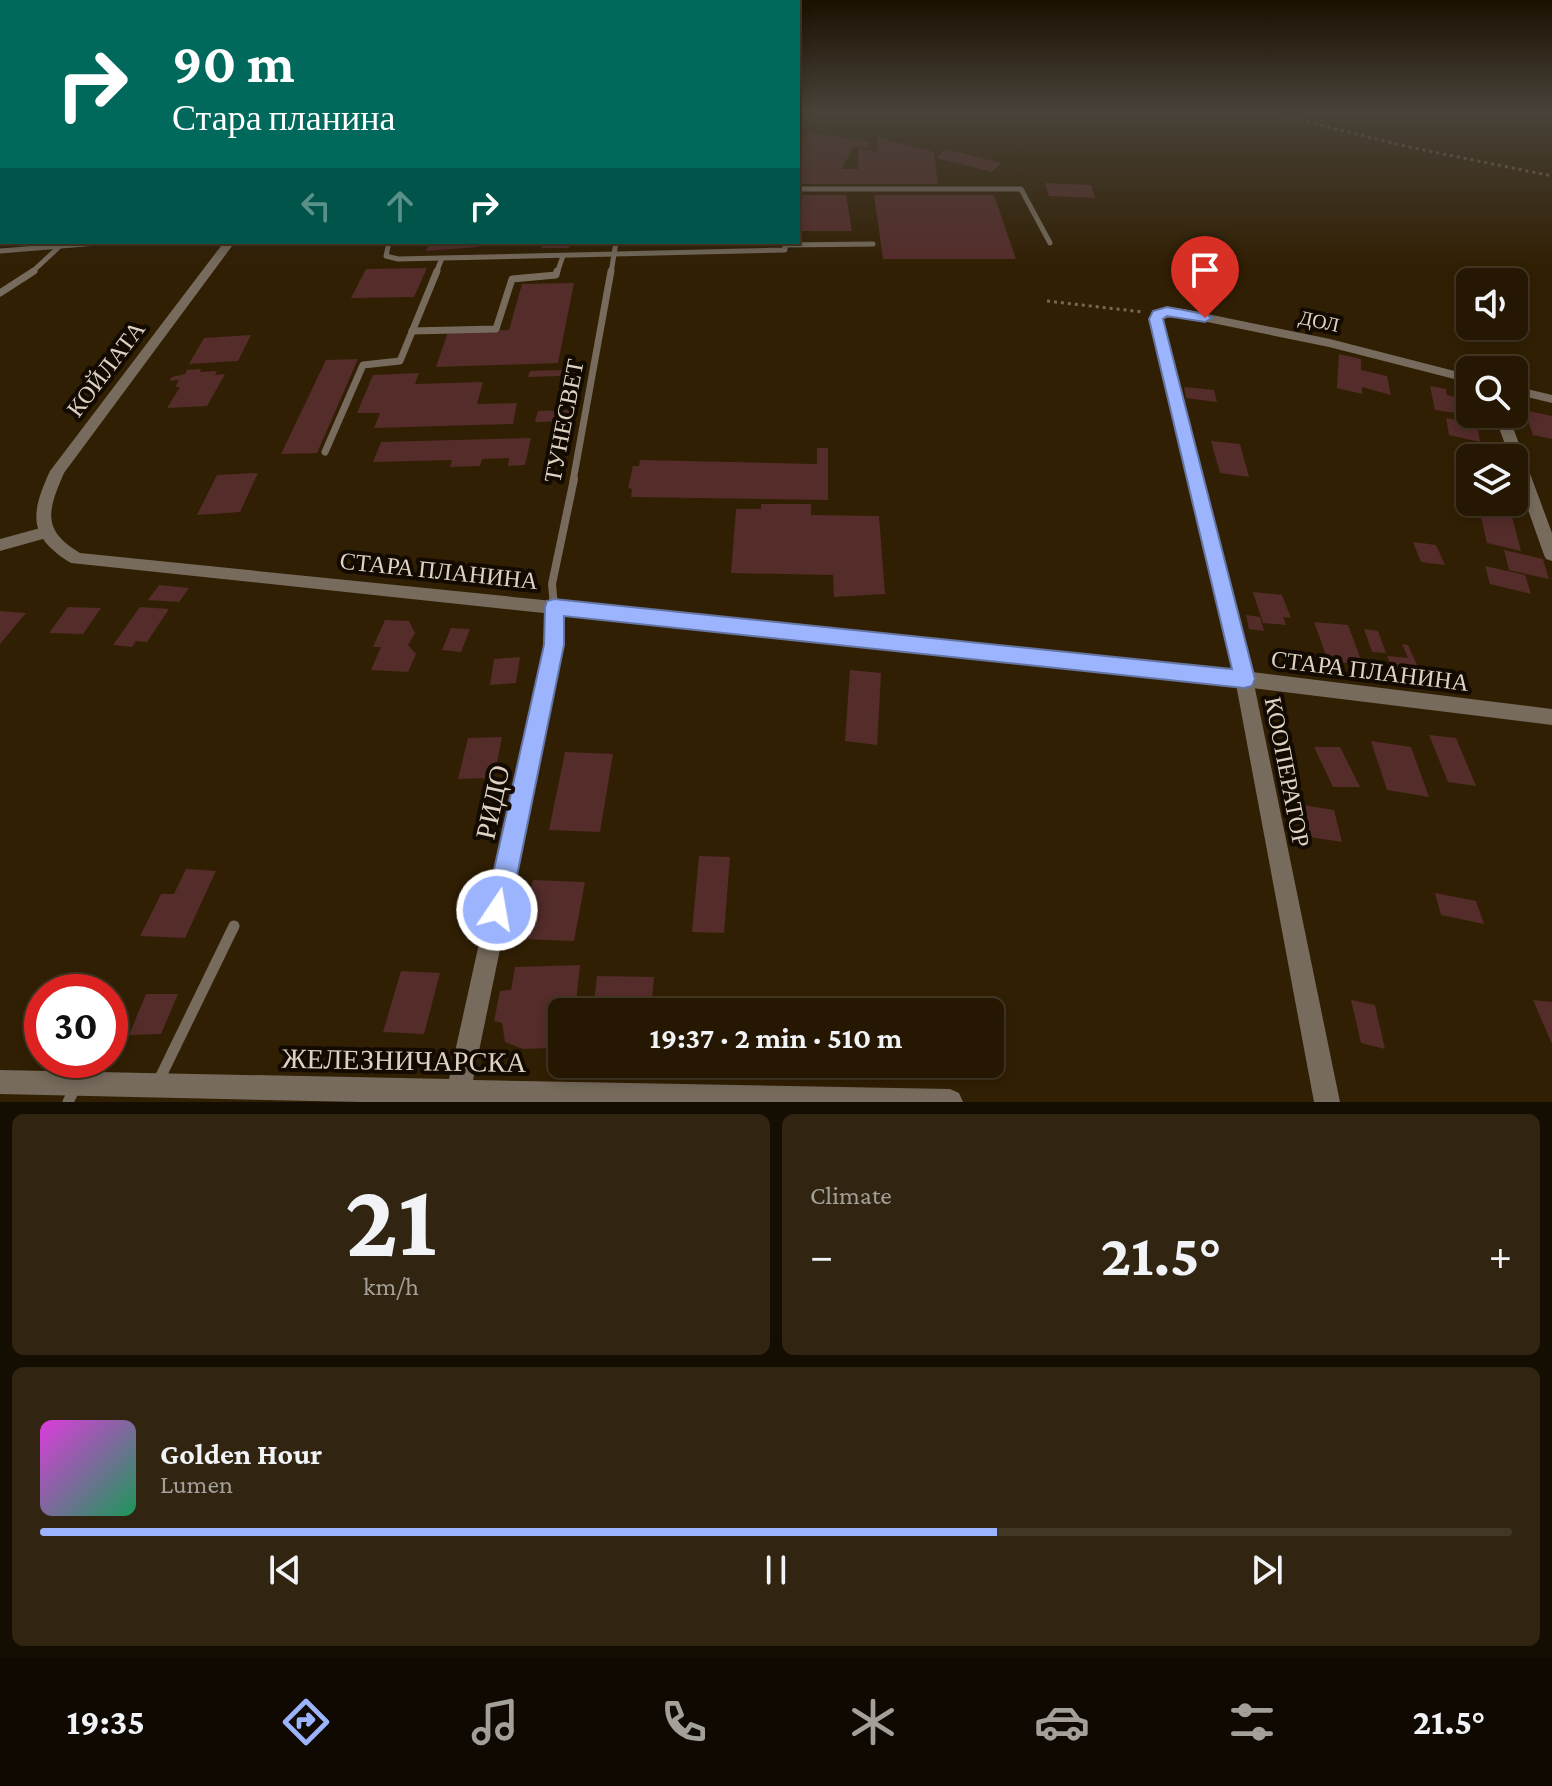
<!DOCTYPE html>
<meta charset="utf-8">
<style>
:root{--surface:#251702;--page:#312411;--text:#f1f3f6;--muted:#a39f99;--line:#423624;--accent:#9bb4fd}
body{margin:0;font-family:"Crimson Pro",serif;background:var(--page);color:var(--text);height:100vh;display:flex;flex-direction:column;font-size:30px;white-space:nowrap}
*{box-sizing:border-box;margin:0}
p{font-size:26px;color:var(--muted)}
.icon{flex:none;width:44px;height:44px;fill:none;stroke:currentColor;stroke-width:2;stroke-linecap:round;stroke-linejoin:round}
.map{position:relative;height:1102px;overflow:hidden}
.drawer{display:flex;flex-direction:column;gap:12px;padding:12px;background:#140d01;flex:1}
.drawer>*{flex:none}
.hud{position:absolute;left:0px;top:0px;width:800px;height:244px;box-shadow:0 4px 12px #0003,0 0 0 2px var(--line);background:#00695c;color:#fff;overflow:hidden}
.controls{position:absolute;left:1456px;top:268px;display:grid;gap:16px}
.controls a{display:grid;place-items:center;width:72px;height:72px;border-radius:12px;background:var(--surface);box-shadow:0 4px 12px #0003,0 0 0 2px var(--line);font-size:40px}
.speed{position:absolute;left:24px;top:974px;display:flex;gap:16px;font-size:40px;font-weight:700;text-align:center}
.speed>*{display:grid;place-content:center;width:104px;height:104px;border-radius:50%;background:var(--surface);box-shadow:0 4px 12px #0003,0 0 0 2px var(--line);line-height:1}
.speed .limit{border:12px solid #d22;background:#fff;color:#111}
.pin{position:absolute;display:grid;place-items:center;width:68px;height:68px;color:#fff;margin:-82px -34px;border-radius:50% 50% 50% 0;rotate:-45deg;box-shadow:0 0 8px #0007}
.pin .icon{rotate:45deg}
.me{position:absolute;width:88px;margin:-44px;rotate:12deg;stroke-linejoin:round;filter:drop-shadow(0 0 6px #0008)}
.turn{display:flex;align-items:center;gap:28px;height:168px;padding:0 40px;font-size:36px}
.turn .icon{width:104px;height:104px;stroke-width:2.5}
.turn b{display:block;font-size:56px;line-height:68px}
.lanes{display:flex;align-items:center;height:76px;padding:0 40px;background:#0003;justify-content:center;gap:40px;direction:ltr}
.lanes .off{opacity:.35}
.big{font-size:60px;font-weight:700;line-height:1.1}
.drawer .card{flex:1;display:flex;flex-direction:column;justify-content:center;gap:12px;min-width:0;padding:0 28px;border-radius:12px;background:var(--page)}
.drawer .dial{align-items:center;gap:0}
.dial b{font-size:104px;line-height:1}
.song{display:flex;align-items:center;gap:24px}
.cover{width:96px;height:96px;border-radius:12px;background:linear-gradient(135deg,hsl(300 70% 55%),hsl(150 70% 35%))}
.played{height:8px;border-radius:4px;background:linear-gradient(90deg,var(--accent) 65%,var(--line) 65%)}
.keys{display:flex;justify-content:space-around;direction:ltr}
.heat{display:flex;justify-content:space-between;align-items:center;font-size:44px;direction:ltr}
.drawer .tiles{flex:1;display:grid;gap:12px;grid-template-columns:1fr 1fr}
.card:last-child{grid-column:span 2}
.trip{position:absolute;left:548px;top:998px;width:456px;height:80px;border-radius:12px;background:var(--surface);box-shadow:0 4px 12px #0003,0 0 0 2px var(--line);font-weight:700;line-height:80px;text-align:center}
.tab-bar{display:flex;height:128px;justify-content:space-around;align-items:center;background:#0f0901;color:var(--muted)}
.tab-bar .icon{width:56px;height:56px}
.tab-bar .on{color:var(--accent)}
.tab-bar b{font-size:36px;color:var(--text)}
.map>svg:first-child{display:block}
.building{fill:#542c2a}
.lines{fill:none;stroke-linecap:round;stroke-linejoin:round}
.path{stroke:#786852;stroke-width:3;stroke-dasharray:3 4;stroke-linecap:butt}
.service-far3{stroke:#766b5c;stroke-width:5}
.service-far2{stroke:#766b5c;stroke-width:7}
.service-far1{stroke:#766b5c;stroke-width:8}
.service{stroke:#766b5c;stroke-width:11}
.minor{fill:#766b5c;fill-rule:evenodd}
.tertiary{fill:#766b5c;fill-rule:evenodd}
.primary{fill:#cab393;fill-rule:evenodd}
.route{fill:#9bb4fd;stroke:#6575a4;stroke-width:2}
.labels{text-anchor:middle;stroke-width:8;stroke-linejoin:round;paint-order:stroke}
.far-street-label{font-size:20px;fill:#ded2c3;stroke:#130b02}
.street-label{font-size:24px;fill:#ded2c3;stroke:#130b02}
.near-street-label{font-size:28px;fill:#ded2c3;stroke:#130b02}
</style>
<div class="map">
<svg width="1552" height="1102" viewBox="0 0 1552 1102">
<rect width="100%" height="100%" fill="#311f03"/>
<g class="building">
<path d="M808,132L870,142L868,148L853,146L842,169H859L858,149L878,152L877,137L934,152L938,184H798V149Z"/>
<path d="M946,149L1001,163L992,172L937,158Z"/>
<path d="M1045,183L1091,185L1095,198L1049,196Z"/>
<path d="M798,195H846L852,231H798Z"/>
<path d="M874,195H994L1016,259H883Z"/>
<path d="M430,242H482L479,247L426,251Z"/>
<path d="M543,242H571L569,248H541Z"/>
<path d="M631,242H672L671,246H630Z"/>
<path d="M427,268L414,297L351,298L366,269Z"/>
<path d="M574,283L558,363L436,367L448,332L509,330L522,284Z"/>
<path d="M251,335L238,361L189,364L204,338Z"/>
<path d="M1339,354L1361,359V370L1387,376L1391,395L1362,387V394L1337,388Z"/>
<path d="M358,359L317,453L281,454L326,360Z"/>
<path d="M567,368H585L580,392H562Z"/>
<path d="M201,369L200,372L217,371L215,375L225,374L207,406L167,408L180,387H175L179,380L169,381L172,377L185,374L187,370Z"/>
<path d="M562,370L560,376L528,377L530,371Z"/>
<path d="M419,373L415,384L483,382L477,404L517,403L513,424L374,428L380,413H357L373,375Z"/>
<path d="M1430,386L1446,389L1447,395L1470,400V415L1435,410Z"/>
<path d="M1184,387L1214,390L1217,402L1186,398Z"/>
<path d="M576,410L574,421L535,422L538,411Z"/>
<path d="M1524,410L1552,416V439L1533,435Z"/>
<path d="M1446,418L1477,424L1480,442L1449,435Z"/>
<path d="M531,438L525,465L508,466L509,458L482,459L480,466L450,467L452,460L373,462L381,442Z"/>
<path d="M1211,441L1240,444L1249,477L1220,473Z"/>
<path d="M817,448H828V500L631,497L632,489L628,488L633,466H639L640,460L817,464Z"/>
<path d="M258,473L240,512L197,515L217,475Z"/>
<path d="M761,504H811V515L879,516L885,594L834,597L833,575L731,573L736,509H761Z"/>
<path d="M1479,509L1512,517L1521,551L1487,543Z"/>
<path d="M1413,542L1436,545L1445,565L1421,562Z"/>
<path d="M1504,550L1543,559L1549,579L1509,570Z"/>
<path d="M1485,566L1525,575L1531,594L1490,584Z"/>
<path d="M159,585L189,588L179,602L148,600Z"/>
<path d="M1253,592L1282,595L1291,618L1283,617L1286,625L1263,623Z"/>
<path d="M68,607L101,608L83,634L49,633Z"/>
<path d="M140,607L169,609L147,642L136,641L132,647L113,645Z"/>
<path d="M0,611L26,613L0,644Z"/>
<path d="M1246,615L1260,617L1264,631L1249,629Z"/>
<path d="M385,620L409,621L415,633L408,645L416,654L408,672L371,670L381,647H373Z"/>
<path d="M1314,622L1348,625L1363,665L1328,661Z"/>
<path d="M451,628L470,629L461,652L442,650Z"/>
<path d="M1364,629L1378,631L1386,653L1372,652Z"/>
<path d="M1402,644L1408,645L1427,687L1399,684L1387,656L1408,658Z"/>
<path d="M520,657L516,683L490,685L494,659Z"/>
<path d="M850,670L881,673L877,745L845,741Z"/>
<path d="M1429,735L1456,738L1476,786L1448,782Z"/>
<path d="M502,737L494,778L458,779L468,738Z"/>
<path d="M1371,741L1411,747L1429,797L1387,790Z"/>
<path d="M1314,747H1340L1360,787H1333Z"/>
<path d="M565,752L613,754L600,832L549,830Z"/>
<path d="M1296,804L1334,810L1342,842L1303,836Z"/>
<path d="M699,856L730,857L724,933L692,932Z"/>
<path d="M186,869L216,871L185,938L140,936L161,894H174Z"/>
<path d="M533,880L585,882L574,941L520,939Z"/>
<path d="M1435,893L1476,901L1484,924L1441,915Z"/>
<path d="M580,965L575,1012H562V1031L550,1048L523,1049L505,1042L502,1023L494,1021L500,991L511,990L515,967Z"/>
<path d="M401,971L440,973L424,1034L383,1032Z"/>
<path d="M597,976L654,977L651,1012H593Z"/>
<path d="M146,994H178L161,1034L129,1035Z"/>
<path d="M1351,1000L1375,1005L1385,1049L1361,1043Z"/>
<path d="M1533,1000L1552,1002V1044Z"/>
<path d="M684,1004L707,1007V1012H683Z"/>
</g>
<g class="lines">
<g class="path">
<path d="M1266,112L1409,147L1552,176"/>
<path d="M1047,301L1143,312"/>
</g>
<g class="service-far3">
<path d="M798,189H1021L1050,243"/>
<path d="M389,242L386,256L398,259L785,250V242"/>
<path d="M785,245L873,244"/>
<path d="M0,251L110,242"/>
<path d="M31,273L60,246"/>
<path d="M436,273L442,258"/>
<path d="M557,273L563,256"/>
<path d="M611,273L616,242"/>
</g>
<g class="service-far2">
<path d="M0,293L34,271"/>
<path d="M412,331L496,329L512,279L556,275L557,271"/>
<path d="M325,452L363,365L400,361L437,271"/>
<path d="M573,481L611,271"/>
</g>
<path class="service-far1" d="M554,607L552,584L574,479"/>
<g class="service">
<path d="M158,1082L234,926"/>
<path d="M68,1102L76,1086"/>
</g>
<g class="minor">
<path d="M1178,308L1330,339L1470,375V383L1329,347L1178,316L1162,319L1253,679L1340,1102H1314L1235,679L1150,319L1153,311Z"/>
<path d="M1514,386L1552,395V403L1514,394Z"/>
<path d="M1494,414H1508L1552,533V561L1546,559L1544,555L1514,470V458H1510Z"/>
<path d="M44,527L52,533L50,537L0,551V539Z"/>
<path d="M554,600L560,602L562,607L563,645L473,1080L950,1089L959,1093L963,1102H360L0,1094V1070L449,1079L545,645L546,607L548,602Z"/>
</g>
<path class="tertiary" d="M224,242H235L64,473C48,510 41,530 80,553L1244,671L1552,709V725L1244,687L71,563C28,537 30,514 50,471Z"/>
<rect class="primary" x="0" y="180" width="2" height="8"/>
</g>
<linearGradient id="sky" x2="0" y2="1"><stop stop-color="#1b1102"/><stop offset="0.42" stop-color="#484239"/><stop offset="1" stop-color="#484239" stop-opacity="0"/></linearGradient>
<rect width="1552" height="267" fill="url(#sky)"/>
<path class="route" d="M1167,307L1205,314L1212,318L1205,322L1167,316L1163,319L1255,679L1252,686L1244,688L564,616V645L510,910L506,919L497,923L489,919L485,910L544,645L545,607L547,601L554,599L1232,669L1149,319L1153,311Z"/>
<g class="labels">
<g class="far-street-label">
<text transform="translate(1319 321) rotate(12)" y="7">ДОЛ</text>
</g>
<g class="street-label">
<text transform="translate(106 369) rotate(-53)" y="8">КОЙЛАТА</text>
<text transform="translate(564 421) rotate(-79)" y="8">ТУНЕСВЕТ</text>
<text transform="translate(439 571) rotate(6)" y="8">СТАРА ПЛАНИНА</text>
<text transform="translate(1370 671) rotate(7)" y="8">СТАРА ПЛАНИНА</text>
<text transform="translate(1287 772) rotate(79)" y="8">КООПЕРАТОР</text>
</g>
<g class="near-street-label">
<text transform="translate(492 802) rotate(-78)" y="10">РИДО</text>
<text transform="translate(404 1060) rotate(1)" y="10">ЖЕЛЕЗНИЧАРСКА</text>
</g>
</g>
</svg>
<div class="controls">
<a><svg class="icon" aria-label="sound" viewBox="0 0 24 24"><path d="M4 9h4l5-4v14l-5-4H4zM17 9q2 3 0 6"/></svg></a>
<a><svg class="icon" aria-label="search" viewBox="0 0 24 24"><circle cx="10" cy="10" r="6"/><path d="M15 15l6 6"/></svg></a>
<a><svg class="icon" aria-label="layers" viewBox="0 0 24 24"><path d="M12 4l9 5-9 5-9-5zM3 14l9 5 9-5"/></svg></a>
</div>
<div class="speed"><div class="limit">30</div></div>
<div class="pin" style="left:1205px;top:318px;background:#d93025"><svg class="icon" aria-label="arrive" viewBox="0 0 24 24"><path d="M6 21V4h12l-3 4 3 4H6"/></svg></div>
<svg class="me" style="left:497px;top:910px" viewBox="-20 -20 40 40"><circle r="17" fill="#9bb4fd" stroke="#fff" stroke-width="3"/><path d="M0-11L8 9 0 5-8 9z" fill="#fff"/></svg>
<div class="trip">19:37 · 2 min · 510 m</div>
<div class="hud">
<div class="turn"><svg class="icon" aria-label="right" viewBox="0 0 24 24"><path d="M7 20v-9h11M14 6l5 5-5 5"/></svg><div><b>90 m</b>Стара планина</div></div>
<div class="lanes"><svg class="icon off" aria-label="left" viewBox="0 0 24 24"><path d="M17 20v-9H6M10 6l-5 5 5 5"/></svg><svg class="icon off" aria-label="ahead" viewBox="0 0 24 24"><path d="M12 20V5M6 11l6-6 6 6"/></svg><svg class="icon" aria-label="right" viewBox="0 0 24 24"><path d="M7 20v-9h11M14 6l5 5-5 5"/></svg></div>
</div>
</div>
<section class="drawer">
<div class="tiles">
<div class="card dial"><b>21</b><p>km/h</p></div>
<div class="card"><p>Climate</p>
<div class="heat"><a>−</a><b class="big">21.5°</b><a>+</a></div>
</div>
<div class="card">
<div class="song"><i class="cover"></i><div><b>Golden Hour</b><p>Lumen</p></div></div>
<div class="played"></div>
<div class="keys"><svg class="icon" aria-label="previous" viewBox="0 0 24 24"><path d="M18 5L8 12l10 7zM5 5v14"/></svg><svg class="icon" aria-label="pause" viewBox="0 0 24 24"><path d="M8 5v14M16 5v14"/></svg><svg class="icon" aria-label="next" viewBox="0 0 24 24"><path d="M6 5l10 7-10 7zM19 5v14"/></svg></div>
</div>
</div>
</section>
<nav class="tab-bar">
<b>19:35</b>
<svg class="icon on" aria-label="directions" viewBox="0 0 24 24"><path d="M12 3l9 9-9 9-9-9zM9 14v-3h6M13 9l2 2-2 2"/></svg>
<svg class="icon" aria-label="music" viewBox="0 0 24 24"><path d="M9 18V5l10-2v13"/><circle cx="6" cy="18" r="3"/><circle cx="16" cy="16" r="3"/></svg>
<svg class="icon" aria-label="phone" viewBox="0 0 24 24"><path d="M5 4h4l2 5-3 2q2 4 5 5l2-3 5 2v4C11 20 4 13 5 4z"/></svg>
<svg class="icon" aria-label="climate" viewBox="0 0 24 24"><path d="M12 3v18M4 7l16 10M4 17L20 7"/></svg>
<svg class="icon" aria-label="car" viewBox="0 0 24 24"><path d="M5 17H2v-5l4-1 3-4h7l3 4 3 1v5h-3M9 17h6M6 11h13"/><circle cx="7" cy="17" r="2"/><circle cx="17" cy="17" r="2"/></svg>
<svg class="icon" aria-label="filters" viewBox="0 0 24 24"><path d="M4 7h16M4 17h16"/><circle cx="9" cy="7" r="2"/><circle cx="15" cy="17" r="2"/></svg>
<b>21.5°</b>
</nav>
